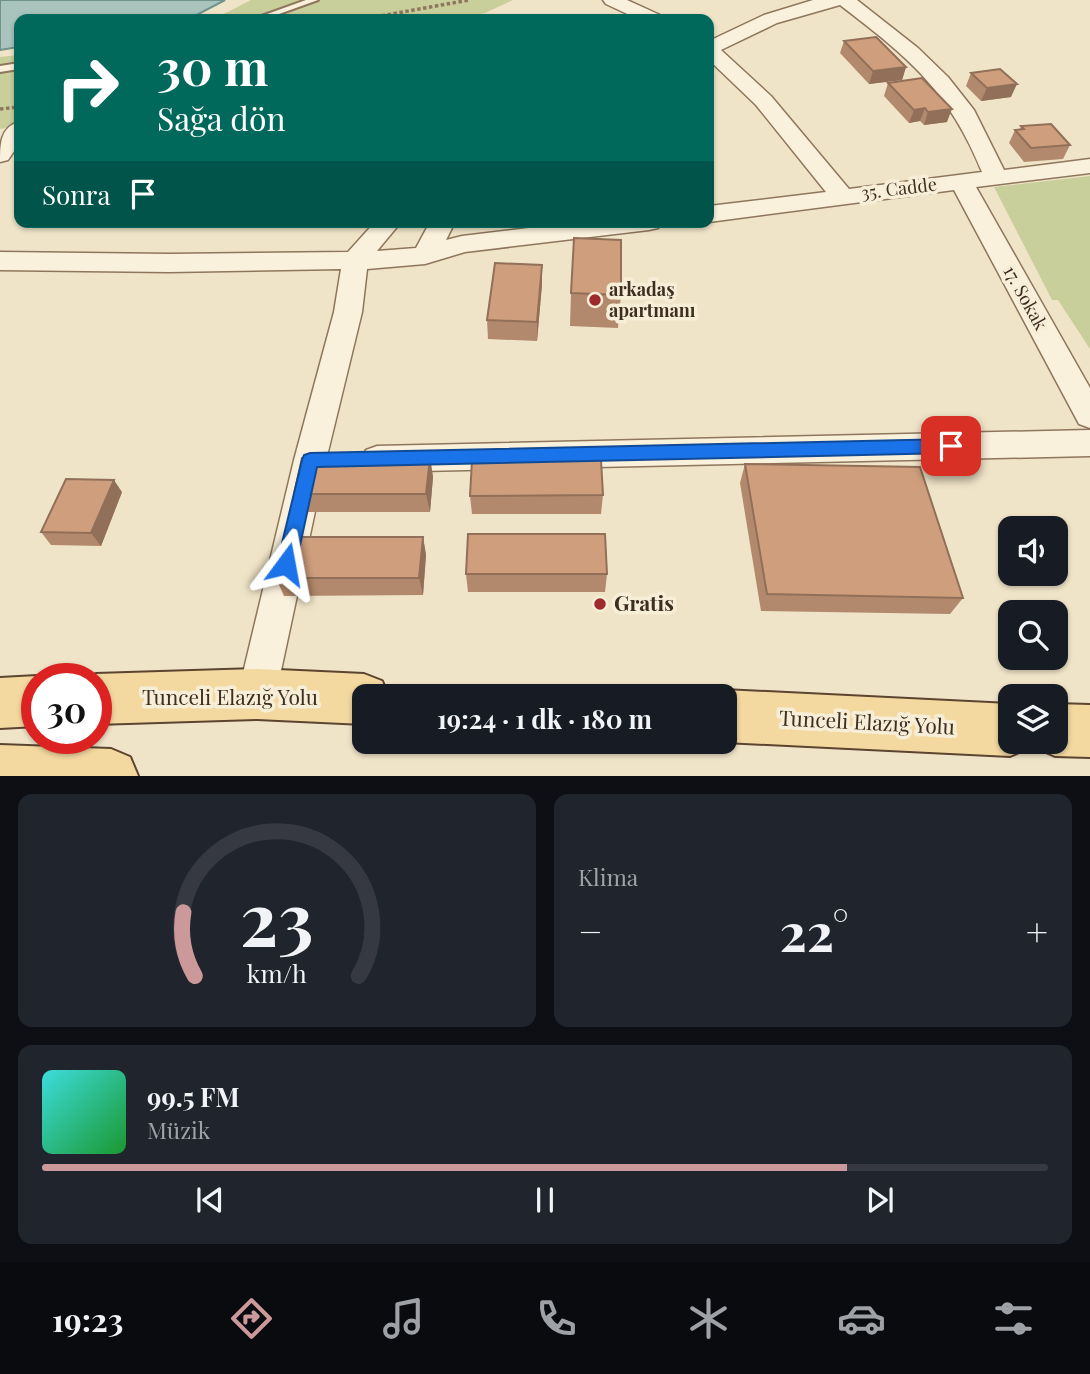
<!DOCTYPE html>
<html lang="tr">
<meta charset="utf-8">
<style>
:root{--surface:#171b24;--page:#20242c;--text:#f1f3f6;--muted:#9ea1a6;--line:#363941;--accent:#cc999b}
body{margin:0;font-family:"Playfair Display",serif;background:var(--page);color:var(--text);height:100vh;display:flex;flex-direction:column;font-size:26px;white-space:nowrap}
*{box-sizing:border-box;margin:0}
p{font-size:23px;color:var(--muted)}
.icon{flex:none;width:38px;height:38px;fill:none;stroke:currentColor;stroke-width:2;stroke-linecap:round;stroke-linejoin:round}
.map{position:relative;height:776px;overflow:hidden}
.details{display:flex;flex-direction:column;gap:18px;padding:18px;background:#0d0f14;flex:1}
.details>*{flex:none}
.hud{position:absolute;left:14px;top:14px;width:700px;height:214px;border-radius:14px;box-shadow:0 2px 5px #0004;background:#00695c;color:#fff;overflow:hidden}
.tools{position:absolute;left:998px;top:516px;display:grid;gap:14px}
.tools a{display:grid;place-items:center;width:70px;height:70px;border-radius:14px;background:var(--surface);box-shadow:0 2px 5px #0004;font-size:35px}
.speed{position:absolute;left:21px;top:663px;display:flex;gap:14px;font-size:35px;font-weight:700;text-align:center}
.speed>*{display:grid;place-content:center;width:91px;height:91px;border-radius:50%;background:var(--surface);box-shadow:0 2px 5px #0004;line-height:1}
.speed .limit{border:10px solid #d22;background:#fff;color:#111}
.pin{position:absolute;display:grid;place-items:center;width:60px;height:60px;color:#fff;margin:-30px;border-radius:14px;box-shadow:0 4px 10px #0006}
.me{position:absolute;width:77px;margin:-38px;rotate:13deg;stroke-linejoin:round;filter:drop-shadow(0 0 5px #0008)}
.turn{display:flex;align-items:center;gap:24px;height:147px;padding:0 28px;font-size:32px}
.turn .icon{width:91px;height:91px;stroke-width:2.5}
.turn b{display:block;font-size:49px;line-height:60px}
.then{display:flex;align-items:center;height:66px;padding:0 28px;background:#0003;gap:14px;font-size:26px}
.big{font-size:52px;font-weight:700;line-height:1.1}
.details .widget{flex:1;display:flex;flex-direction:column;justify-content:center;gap:10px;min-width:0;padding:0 24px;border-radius:14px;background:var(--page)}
.details .dial{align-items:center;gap:0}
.dial svg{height:182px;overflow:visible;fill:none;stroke:var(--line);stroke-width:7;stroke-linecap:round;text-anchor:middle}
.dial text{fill:var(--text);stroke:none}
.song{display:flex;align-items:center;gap:21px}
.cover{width:84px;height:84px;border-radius:10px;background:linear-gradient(135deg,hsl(180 70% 55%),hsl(130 70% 35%))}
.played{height:7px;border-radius:4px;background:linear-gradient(90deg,var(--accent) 80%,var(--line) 80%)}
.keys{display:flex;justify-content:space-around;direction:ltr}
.heat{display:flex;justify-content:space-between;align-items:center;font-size:38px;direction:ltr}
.details .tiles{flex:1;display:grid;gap:18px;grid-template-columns:1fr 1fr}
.widget:last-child{grid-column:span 2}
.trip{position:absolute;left:352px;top:684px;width:385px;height:70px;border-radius:14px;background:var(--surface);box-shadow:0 2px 5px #0004;font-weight:700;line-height:70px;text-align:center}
.dock{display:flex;height:112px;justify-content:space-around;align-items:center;background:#090b0e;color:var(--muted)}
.dock .icon{width:49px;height:49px}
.dock .selected{color:var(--accent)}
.dock b{font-size:32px;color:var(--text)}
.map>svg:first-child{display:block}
.green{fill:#c9cf9b}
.water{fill:#a9c4bc;stroke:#6f938a;stroke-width:2}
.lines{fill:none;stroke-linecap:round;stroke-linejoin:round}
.service-casing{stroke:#8d765c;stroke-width:4}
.minor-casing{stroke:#8d765c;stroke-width:3}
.primary-casing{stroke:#5b4430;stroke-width:4}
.path{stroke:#8d765c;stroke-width:3.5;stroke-dasharray:3.5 2.5;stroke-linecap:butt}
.service{fill:#faf1dc;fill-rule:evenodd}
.minor{fill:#faf1dc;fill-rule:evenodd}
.primary{fill:#f3d9a0;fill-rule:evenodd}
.wall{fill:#b2896c}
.shaded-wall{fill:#916f58}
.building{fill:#cf9f7d;stroke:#916f58;stroke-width:2}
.route{fill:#1a73e8;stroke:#114b97;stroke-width:2}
.poi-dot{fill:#9e2a2b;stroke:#f7eed8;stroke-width:2.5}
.labels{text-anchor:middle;stroke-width:7;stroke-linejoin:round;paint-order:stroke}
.street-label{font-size:18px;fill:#3d2e20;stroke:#f7eed8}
.poi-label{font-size:18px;font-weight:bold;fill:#3d2e20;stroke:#f7eed8;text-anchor:start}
.near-poi-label{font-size:21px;font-weight:bold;fill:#3d2e20;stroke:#f7eed8;text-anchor:start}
.near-street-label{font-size:21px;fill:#3d2e20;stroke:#f7eed8}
</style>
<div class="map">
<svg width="1090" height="776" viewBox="0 0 1090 776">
<rect width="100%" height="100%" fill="#f0e4c8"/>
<g class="green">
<path d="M251,0H513L485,13L452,19H214Z"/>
<path d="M19,55V126L0,129V57Z"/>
<path d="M1090,176V349L1058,300H1052L994,187Z"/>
</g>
<path class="water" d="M0,0H225L189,19H19V47L0,50Z"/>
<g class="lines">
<g class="service-casing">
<g id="service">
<path d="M306,0H318L265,19H253Z"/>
<path d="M19,63V69L0,72V66Z"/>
</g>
</g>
<g class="minor-casing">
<g id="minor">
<path d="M603,0H627L660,15L662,19H638L606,4Z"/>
<path d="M813,0H857L918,48L948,77L974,110L1004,170L1090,159V173L976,187L1090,388V428L1079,424L954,190L709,222V206L826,192L756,105L709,60V41L764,15ZM840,5C908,57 949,90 982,172L849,189L771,96L721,50L777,23Z"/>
<path d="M19,122V144L8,160L0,162C0,145 0,127 19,122Z"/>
<path d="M375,222H401L377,251L416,248L430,222H455L446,240L462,236L579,222H661L658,228L649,230L465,252L425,264L367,269L362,312L326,460L276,694L271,708L257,713L243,708L238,694L294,460L334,312L341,269L169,272L0,270V252L169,254L348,252Z"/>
<path d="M1090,430V456L377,472L366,468L361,459L366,450L377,446Z"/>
</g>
</g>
<g class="primary-casing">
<g id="primary">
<path d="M257,669L364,674L382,681L388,696H364V724L257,719L96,724V679H84L96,674Z"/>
<path d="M37,676L45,679H37V726L0,728V678Z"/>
<path d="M724,690L1010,704V742H1031L1028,748L1010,756L724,742V696H709Z"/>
<path d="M1055,704L1090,705V757L1055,756L1037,748L1034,742H1055Z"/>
<path d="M0,745L111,749L130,757L138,776H0Z"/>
</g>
</g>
<g class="path">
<path d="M364,19L469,0"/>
<path d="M0,109L19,107"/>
</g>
<use href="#service" class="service"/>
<use href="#minor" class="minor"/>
<use href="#primary" class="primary"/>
</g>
<g class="wall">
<path d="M844,41L906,67L902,80L869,84L840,53Z"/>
<path d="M971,73L1011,97L981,101L966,86Z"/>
<path d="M888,83L947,122L924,125L920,121L909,123L884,96Z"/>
<path d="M1021,126L1070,145L1063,159L1024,162L1009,143L1015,130L1020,129Z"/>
<path d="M542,284L537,341L488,339L487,320Z"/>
<path d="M571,293L621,295L618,328L570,326Z"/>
<path d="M430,458L433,477L430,512H301L294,494Z"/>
<path d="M745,464L963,598L950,614L761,611L740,483Z"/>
<path d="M122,492L101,546L51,545L41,532Z"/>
<path d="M603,495L601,514H472L470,496Z"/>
<path d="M423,537L426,555L423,595L284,596L276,578Z"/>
<path d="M466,574H607L605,592H468Z"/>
</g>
<g class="shaded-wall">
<path d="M906,67L902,80L869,84L873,71Z"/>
<path d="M1017,84L1011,97L981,101L987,88Z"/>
<path d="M925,108L920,121L909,123L914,110Z"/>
<path d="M952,109L947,122L924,125L928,112Z"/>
<path d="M542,265V284L537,341V322Z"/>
<path d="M430,458L433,477L430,512L426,494Z"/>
<path d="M114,480L122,492L101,546L91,533Z"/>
<path d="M423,537L426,555L423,595L419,578Z"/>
</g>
<g class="building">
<path d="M876,37L906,67L873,71L844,41Z"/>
<path d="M1000,69L1017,84L987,88L971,73Z"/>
<path d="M922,78L952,109L928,112L925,108L914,110L888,83Z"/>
<path d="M1051,124L1070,145L1031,148L1015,130L1024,129L1021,126Z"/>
<path d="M574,238L621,240V295L571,293Z"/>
<path d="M495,263L542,265L537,322L487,320Z"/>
<path d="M302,458H430L426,494H294Z"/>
<path d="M472,460H601L603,495L470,496Z"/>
<path d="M745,464L920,467L963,598L767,594Z"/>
<path d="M66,479L114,480L91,533L41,532Z"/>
<path d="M468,534H605L607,574H466Z"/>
<path d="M285,537H423L419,578H276Z"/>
</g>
<path class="route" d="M951,439L957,441L959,446L957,451L951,453L317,467L296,564L293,570L286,572L280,570L277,564L302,460L304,455L310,453Z"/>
<g class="poi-dot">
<circle cx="595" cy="300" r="7"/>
<circle cx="600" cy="604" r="7"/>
</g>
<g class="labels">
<g class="street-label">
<text transform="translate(899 189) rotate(-7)" y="6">35. Cadde</text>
<text transform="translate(1025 298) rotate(61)" y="6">17. Sokak</text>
</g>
<g class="poi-label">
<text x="609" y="296">arkadaş<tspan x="609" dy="21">apartmanı</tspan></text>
</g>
<g class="near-poi-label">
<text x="614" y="611">Gratis</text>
</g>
<g class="near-street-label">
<text x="230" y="705">Tunceli Elazığ Yolu</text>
<text transform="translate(867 723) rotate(3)" y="7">Tunceli Elazığ Yolu</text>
</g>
</g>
</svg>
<div class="tools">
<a><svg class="icon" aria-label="sound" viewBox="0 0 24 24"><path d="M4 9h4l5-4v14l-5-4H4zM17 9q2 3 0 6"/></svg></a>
<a><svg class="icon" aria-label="search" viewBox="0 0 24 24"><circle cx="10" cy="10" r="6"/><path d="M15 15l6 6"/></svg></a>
<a><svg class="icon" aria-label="layers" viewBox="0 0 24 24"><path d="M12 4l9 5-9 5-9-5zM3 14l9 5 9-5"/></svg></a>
</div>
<div class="speed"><div class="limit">30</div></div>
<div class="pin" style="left:951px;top:446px;background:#d93025"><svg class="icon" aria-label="arrive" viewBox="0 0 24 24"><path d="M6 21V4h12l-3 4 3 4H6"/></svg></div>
<svg class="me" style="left:286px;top:564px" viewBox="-20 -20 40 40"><path d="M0-17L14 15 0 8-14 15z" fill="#1a73e8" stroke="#fff" stroke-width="4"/></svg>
<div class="trip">19:24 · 1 dk · 180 m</div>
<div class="hud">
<div class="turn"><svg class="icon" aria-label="right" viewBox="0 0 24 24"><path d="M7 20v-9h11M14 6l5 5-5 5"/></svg><div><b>30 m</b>Sağa dön</div></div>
<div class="then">Sonra<svg class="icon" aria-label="arrive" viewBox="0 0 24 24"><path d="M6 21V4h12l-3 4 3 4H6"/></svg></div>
</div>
</div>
<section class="details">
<div class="tiles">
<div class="widget dial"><svg viewBox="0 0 100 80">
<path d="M14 69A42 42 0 1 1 86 69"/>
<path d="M14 69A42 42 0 0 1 9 41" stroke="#cc999b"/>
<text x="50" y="56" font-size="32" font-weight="700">23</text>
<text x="50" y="72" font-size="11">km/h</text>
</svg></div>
<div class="widget"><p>Klima</p>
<div class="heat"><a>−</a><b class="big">22°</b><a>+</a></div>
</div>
<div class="widget">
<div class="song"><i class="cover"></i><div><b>99.5 FM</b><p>Müzik</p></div></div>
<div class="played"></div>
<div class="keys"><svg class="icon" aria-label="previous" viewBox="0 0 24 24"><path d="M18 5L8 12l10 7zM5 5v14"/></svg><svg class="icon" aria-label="pause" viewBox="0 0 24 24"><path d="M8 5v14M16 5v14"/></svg><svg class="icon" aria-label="next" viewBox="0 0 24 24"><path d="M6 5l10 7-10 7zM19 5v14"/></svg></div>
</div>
</div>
</section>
<nav class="dock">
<b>19:23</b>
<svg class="icon selected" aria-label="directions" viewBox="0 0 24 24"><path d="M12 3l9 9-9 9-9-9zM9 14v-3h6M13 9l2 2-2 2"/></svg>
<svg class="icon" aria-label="music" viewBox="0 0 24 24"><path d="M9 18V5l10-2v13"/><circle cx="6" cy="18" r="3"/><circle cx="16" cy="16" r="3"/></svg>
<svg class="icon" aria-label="phone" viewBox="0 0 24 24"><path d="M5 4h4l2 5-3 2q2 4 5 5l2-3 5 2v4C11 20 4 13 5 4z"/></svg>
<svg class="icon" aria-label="climate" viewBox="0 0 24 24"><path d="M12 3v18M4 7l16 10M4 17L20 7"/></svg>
<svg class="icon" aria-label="car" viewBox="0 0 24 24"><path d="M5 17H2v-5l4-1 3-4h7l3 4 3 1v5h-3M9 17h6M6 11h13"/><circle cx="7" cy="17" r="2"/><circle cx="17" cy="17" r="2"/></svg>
<svg class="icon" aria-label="filters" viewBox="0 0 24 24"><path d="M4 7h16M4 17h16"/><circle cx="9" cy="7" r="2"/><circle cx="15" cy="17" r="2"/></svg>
</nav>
